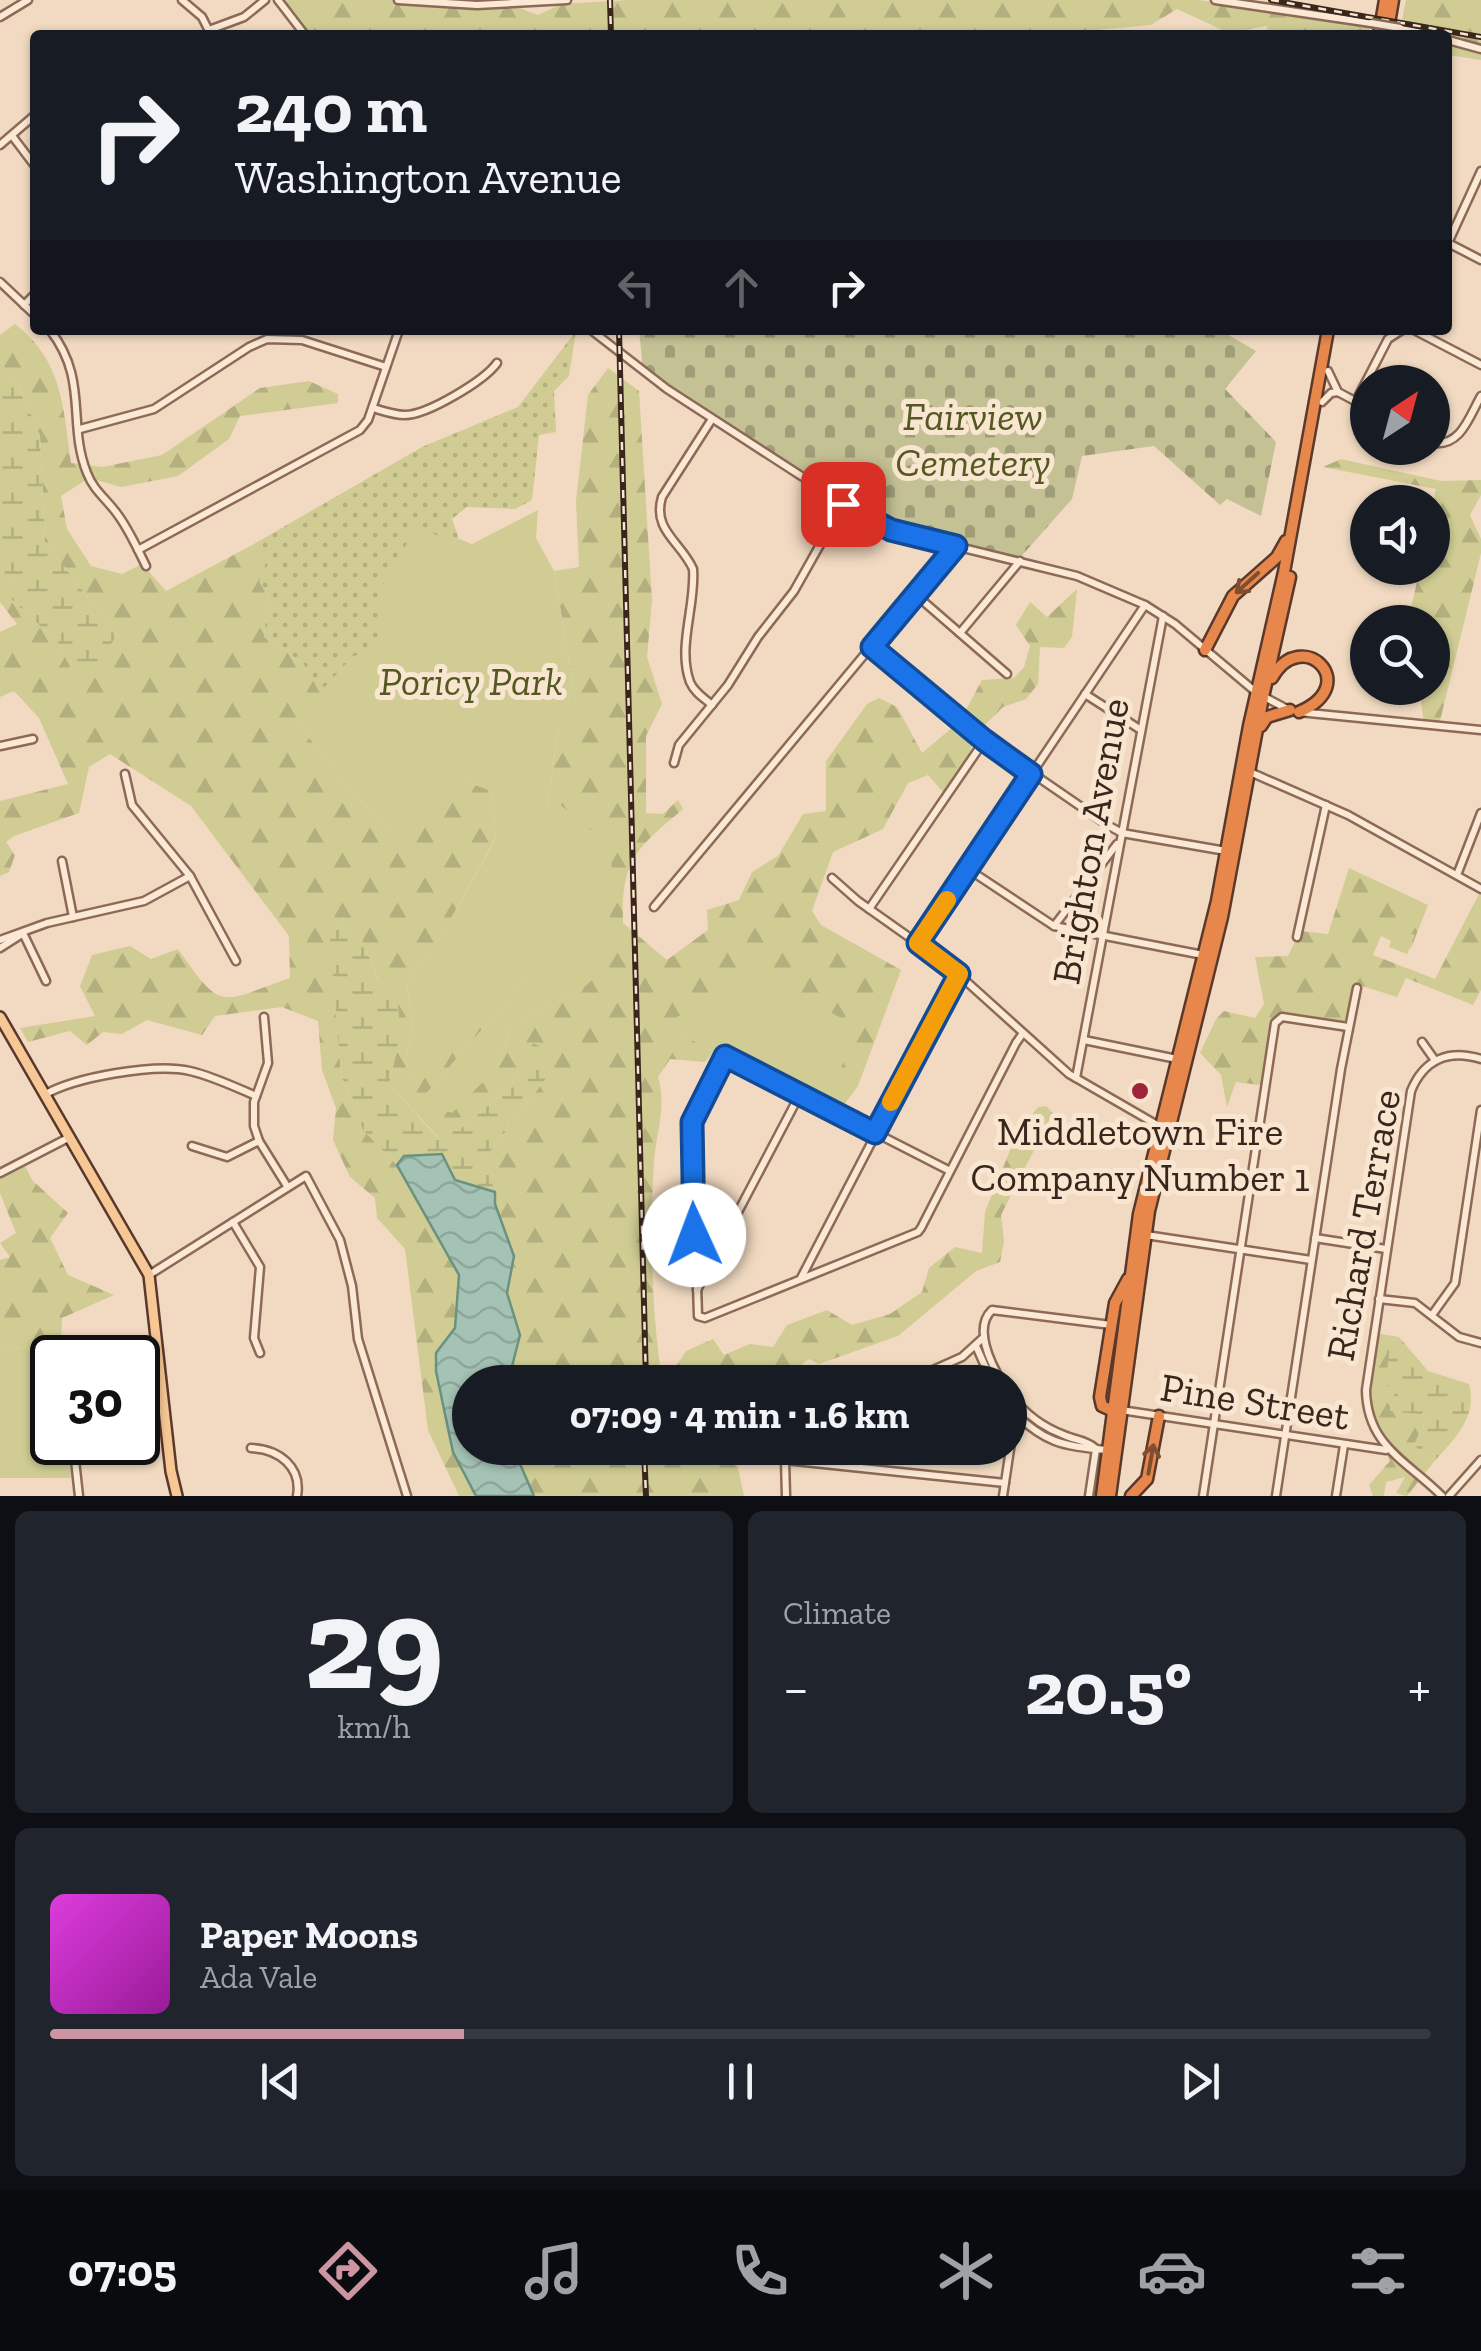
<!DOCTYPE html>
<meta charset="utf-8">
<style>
:root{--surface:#171b24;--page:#20242c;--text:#f1f3f6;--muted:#9ea1a6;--line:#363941;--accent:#cc95a1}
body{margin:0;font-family:"Zilla Slab",serif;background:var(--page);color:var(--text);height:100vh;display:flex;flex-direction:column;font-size:38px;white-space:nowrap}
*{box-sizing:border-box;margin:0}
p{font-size:32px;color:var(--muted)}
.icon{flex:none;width:55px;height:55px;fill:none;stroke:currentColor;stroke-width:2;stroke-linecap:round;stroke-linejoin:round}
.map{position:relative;height:1496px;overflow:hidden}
.drawer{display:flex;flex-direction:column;gap:15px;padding:15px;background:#0d0f14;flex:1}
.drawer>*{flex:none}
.guide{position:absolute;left:30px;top:30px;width:1422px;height:305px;border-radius:10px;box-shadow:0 2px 8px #0004;background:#171b24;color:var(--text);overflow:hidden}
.needle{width:65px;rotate:36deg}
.buttons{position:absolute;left:1350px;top:365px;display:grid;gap:20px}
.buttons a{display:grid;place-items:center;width:100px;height:100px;border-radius:50%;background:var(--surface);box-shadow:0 2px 8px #0004;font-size:50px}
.speed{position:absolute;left:30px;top:1335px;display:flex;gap:20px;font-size:50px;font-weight:700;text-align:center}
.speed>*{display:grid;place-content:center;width:130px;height:130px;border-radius:50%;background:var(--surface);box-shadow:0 2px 8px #0004;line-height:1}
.speed .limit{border:5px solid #111;border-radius:15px;background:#fff;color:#111}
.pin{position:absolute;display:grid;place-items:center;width:85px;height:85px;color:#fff;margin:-42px;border-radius:20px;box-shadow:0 5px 15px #0006}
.me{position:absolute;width:110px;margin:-55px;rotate:358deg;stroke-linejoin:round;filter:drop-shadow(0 0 8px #0008)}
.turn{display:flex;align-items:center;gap:35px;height:210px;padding:0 40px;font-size:45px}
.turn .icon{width:130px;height:130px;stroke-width:2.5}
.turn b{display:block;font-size:70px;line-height:85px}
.lanes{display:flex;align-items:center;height:95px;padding:0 40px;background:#0003;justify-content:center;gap:50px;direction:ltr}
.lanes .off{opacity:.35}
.big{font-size:75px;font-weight:700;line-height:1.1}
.drawer .card{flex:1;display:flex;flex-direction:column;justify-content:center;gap:15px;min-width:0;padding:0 35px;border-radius:15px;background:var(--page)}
.drawer .dial{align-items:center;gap:0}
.dial b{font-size:130px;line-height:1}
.song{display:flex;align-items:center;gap:30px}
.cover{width:120px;height:120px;border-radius:15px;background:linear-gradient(135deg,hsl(300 70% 55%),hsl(300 70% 35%))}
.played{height:10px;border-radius:5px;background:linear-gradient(90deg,var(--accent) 30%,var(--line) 30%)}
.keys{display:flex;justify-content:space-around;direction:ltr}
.heat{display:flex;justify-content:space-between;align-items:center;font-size:55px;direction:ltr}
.drawer .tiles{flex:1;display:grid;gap:15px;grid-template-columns:1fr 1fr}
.card:last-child{grid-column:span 2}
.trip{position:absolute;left:452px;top:1365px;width:575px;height:100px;border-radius:50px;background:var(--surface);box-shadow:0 2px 8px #0004;font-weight:700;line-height:100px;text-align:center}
.tab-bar{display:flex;height:160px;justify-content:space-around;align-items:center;background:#090b0e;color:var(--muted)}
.tab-bar .icon{width:70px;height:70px}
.tab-bar .selected{color:var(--accent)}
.tab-bar b{font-size:45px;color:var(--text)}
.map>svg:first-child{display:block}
.grass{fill:url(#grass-dots)}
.forest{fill:url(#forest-firs)}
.wetland{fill:url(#wetland-marsh)}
.cemetery{fill:url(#cemetery-stones)}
.park{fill:#d0cc94}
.water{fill:url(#water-waves);stroke:#6a9281;stroke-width:2.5}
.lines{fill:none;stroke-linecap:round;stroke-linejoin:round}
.minor-casing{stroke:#8c6a57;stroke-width:11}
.major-casing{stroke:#59392c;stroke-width:14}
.highway-casing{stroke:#59392c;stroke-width:15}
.minor{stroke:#fbe9d5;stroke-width:6}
.major{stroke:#f7c896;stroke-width:9}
.highway{stroke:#e7874b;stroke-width:10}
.rail-casing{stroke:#3a261c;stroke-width:6}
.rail{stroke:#f8e6d1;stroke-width:2.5;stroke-dasharray:8;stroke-linecap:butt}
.minor-bridge-casing{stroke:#8c6a57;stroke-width:11;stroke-linecap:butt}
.minor-bridge{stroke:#fbe9d5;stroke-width:6}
.oneway{stroke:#7f4d2f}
.route-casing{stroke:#114b97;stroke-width:25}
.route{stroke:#1a73e8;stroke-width:18}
.slow{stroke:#f59e0b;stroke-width:18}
.poi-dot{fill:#9f2339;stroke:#f8e6d1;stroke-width:4}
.labels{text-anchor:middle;stroke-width:10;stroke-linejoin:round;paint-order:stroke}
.park-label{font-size:40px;font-style:italic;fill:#545821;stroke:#f8e6d1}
.street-label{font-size:40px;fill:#3a261c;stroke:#f8e6d1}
.poi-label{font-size:40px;fill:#3a261c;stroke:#f8e6d1}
</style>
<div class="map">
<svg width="1481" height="1496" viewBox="0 0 1481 1496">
<defs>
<pattern id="grass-dots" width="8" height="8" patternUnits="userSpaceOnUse" patternTransform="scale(2.5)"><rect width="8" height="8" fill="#d0cc94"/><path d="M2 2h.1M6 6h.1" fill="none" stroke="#b3af7f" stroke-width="1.8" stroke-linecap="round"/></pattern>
<pattern id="forest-firs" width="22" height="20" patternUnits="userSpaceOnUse" patternTransform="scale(2.5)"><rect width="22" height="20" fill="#d0cc94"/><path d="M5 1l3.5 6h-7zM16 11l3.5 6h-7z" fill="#b3af7f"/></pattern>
<pattern id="wetland-marsh" width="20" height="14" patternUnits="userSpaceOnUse" patternTransform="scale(2.5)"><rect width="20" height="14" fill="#d0cc94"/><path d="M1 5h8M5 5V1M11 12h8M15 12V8" fill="none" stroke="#b3af7f"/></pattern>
<pattern id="cemetery-stones" width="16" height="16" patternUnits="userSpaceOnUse" patternTransform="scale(2.5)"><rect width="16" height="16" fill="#c4c194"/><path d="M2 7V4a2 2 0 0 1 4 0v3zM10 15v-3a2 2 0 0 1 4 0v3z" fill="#a09d78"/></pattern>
<pattern id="water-waves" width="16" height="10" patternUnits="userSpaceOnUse" patternTransform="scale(2.5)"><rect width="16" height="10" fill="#a4c3b4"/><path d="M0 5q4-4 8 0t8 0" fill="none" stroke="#8ea79a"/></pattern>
</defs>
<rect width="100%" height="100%" fill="#f1dac1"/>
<path class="grass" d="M576,331L569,376L554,391L556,432L539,435L532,500L515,509L467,507L452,519L459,539L453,543L379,645L320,695L303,663L264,637L268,598L259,581L254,544L422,447L518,407Z"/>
<g class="forest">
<path d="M273,0H389L440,8L517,7L538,15L561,4L627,0H1199L1370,25L1368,35H1271L1266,26L1229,33L1177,9L1151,25L1041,35H304L283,7Z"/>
<path d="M1406,0H1481V60L1448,55V35H1399Z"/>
<path d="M15,324C63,361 63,407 71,463L102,467L162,455L260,388L309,381L338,394V403L240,416L229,439L178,476L121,487L89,478L61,496L67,529L91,566L122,574L142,564L166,591L254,544L267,560L259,581L268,598L264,637L303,663L321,695L295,720L350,789L392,834L461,780L492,791L496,837L443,933L407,983L412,1028L405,1062L419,1084L514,973L527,978L424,1096L497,1068L512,1026L582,989L547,806L559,726L577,728V708L554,571L579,567L576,501L588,395L608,368L639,391L652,600L647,657L662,704L646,736V813L663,814L678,800L683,809C637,848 621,859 623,923L667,960L708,930L707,910L739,900L752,872L778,856L803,814L826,811V761L867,704L879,698L897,707L922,753L960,721L982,680L1014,678L1024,667L1030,646L1016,625L1030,602L1047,617L1077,589L1072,637L1064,648L1040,647L1038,684L1026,699L1003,707L976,734L968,758L944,793L928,775L908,783L883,829L833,852L812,911L821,925L901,970L858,1086L841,1109L829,1099L830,1091L855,1034L672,1030L714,1051L705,1062L670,1059L658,1077C667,1107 656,1132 654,1162C650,1230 651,1298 660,1366L671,1374L686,1351L713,1339L724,1355L750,1344L773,1347L787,1325L827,1310L852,1325L890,1314L922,1292L929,1268L955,1247L982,1253L985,1212L1015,1138L1038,1107L1046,1106L1053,1113L1001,1215L1004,1241L1000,1262L976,1271L898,1336L819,1364L809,1359L779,1382H508L520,1335L507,1293L514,1256L495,1204L484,1160L547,1077L533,1044L511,1086L463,1127L438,1137L389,1084L400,1036L364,943L329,914L341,1075L363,1130L397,1165L459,1275L455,1328L436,1353V1370L453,1452L476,1496H459L428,1430L405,1249L377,1218L375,1198L350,1177L333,1140L336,1108L322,1070L318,1021L282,1007L215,1016L202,1035L147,1020L122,1034L103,1032L87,1045L70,1031L28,1042L20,1028L95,1016L80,986L92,955L130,946L151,959L178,949C223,1013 218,1003 290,978L289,936L191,806L110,754L89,767L79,813L14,836L6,842L15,855L9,872L0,876V801L68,784L39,718L14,691L0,697V632L17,624L0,602V565L12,585V600L57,641L71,668L117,635L45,542L40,436L18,384L0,362V335Z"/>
<path d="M1341,459L1441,481L1481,480V495L1470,515L1481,539V553L1439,725L1424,723L1419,688H1432V622H1408L1420,568H1432V507L1436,489L1323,467Z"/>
<path d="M1349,868L1428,905L1411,948L1381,936L1373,955L1435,979L1481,890V990L1473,1005L1406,978L1397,997L1359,985L1347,1027L1282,1017C1271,1039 1274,1065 1260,1085L1236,1082L1227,1107L1221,1075L1200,1053L1216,1019L1224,1011L1255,1018L1264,1004L1255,957L1288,956L1300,931L1328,934Z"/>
<path d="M23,1161L32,1180L68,1213L50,1238L68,1275L114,1295L62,1318L61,1342L0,1351V1260L10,1257L0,1243L16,1233L0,1193V1173Z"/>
<path d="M1375,1333L1399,1337L1386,1344L1396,1391L1390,1410L1428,1415L1414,1445L1433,1463L1407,1496L1396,1493L1405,1477L1386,1482L1384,1496H1373L1369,1485L1390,1461L1367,1404Z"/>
<path d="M513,1448H734L744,1496H534Z"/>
</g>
<g class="wetland">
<path d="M0,362L18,384L40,436L45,542L117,635L91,674L71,668L57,641L12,600V585L0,565Z"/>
<path d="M328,913L364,943L378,980L397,984L400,1036L389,1084L437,1137L463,1127L511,1086L533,1043L550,1051L547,1077L484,1160L495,1192L455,1180L405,1156L397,1165L363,1130L341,1075Z"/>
<path d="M1399,1337L1428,1371L1469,1384C1478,1418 1454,1439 1433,1463L1414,1445L1428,1415L1390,1411L1395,1391L1376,1378L1388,1368L1386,1344Z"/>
</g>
<path class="cemetery" d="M639,330H1220L1256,351L1225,389L1276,442L1261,516L1227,499L1220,505L1154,446L1082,456L1072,499L1018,560L894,531L643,370Z"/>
<g class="park">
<path d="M538,510L536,538L554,571L577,708V729L559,726L547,805L558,803L612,847L609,965L582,989L512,1026L497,1068L452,1113L423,1104L424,1096L527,978L514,974L419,1084L405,1062L412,1028L407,983L443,933L496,838L492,791L461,780L446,808L392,834L350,789L295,720L352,657L379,645L378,593L417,526L453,543L459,539L472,544Z"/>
<path d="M1387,925L1415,935L1407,954L1389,947L1391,941L1382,936Z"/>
<path d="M759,975L843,1019L855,1034L825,1107L672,1030L673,1019Z"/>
<path d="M61,1342L62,1357L52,1358V1442L68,1443L71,1478H0V1351Z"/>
</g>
<path class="water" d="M442,1154L455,1180L495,1192V1204L514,1256L507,1293L520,1335L508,1382H470V1448H513L534,1496H476L453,1452L436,1371V1353L455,1328L459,1275L397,1165L404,1156Z"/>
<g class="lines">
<g class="minor-casing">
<g id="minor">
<path d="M182,0L202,17L211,35"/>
<path d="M278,0L305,35"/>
<path d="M398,0L477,5L567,0"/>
<path d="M1215,0L1371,23"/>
<path d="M0,17L28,0"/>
<path d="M1400,28L1430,35"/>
<path d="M209,30L244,17L265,0"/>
<path d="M1448,40L1481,49"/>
<path d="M13,137L35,166"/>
<path d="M0,145L35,115"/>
<path d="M1448,243L1481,171"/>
<path d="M1448,243L1481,260"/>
<path d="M0,282L35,315"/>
<path d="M24,305L35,294"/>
<path d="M50,330C89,380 67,423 87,473C93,489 105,498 115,511C128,527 137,548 146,566"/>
<path d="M591,330L667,389L863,516L906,534L1077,576L1145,605L1175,624L1257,693L1287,709"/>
<path d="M1414,330L1481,365"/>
<path d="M1328,371L1338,392L1368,408"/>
<path d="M1356,401L1388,339L1402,330"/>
<path d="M1322,402L1331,393L1338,392"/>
<path d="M373,408C383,411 394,415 405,415C427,415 484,381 497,363"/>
<path d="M80,429L154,409L249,347L267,339L302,340L386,367"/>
<path d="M1432,443C1461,447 1469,417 1481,396"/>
<path d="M138,550L360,430L368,420L399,330"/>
<path d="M916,595L1007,674"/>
<path d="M960,633L1020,561"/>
<path d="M873,647L984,740L1109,826L1122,833L1226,851"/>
<path d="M1085,694L1141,730"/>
<path d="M712,705C704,698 694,692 690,682C677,647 696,605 693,569C681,542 652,530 662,497L712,419"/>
<path d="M1299,712L1481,730"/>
<path d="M0,746L33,739"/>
<path d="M674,763L679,745L728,685L758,637L794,591L843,504"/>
<path d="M1250,772L1348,815L1481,889"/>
<path d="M125,774L132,805L190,876L236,961"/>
<path d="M62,861L73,917"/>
<path d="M968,869L1054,926L1203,955"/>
<path d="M1457,875L1481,813"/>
<path d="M832,878L858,901L947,964L1069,1074L1159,1126"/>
<path d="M654,907L955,546"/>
<path d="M869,909L984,741"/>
<path d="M1054,926L1117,844"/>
<path d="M23,933L46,981"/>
<path d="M1297,937L1326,805"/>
<path d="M0,940L47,923L144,901L190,876"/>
<path d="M918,943L1145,605"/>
<path d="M0,948L22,934"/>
<path d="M264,1017L268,1063L254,1102V1126L259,1141L287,1186"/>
<path d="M1084,1040L1177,1059"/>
<path d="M1422,1042L1434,1059"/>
<path d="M1076,1078L1163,616"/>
<path d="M44,1095C75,1077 155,1063 190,1071C212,1076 235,1087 256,1096"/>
<path d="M192,1146L227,1157L259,1141"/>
<path d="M950,1171L725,1056L692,1122L698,1316L705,1318L918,1232L921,1228L1016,1043L1023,1033"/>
<path d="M0,1173L68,1138"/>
<path d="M233,1222L260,1267L254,1338L260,1353"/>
<path d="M1146,1235L1311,1260"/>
<path d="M1315,1238L1386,1249"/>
<path d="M149,1275L306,1176L340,1240L352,1286L358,1339L407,1496"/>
<path d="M801,1278L959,974"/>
<path d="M697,1290L800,1094"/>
<path d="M1379,1299L1415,1303L1459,1337L1481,1343"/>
<path d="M1432,1315L1455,1283L1481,1110"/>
<path d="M976,1346L992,1382"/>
<path d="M119,1358L157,1354"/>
<path d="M906,1382L962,1357L984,1337"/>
<path d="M1002,1382C991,1364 973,1328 992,1310L1111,1325"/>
<path d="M1010,1394C1024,1413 1042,1427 1064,1435C1075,1440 1086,1440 1095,1448"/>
<path d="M1010,1408C1043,1443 1062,1446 1107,1450"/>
<path d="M1121,1410L1386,1450"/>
<path d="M73,1442L79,1496"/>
<path d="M251,1448C279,1449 302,1467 297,1496"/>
<path d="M785,1460L1005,1483"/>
<path d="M786,1496L785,1460L790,1448"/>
<path d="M1003,1496L1012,1436L1019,1414"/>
<path d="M1089,1496L1096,1449"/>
<path d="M1203,1496L1275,1023L1282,1017L1348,1027"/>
<path d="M1276,1496L1341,1069L1357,988"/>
<path d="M1336,1496L1344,1445"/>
<path d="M1442,1496C1407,1461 1367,1446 1366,1390L1411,1091C1424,1059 1449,1049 1481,1059"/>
<path d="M1449,1496L1481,1460"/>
</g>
</g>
<g class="major-casing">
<path id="major" d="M0,1017L149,1275L171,1471L177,1496"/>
</g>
<g class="highway-casing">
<g id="highway">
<path d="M1379,35L1385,0"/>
<path d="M1387,35L1393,0"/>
<path d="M1205,650L1233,596L1277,557L1286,541"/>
<path d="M1272,678C1301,625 1364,684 1299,712"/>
<path d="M1261,726L1267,717L1290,710"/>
<path d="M1113,1411L1102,1406L1100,1397L1115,1303L1128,1279"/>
<path d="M1102,1496L1139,1214L1217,901L1249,726L1284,572L1328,330"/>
<path d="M1110,1496L1149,1211L1222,917L1263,697L1290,577"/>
<path d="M1131,1496L1147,1479L1159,1416"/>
</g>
</g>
<use href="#minor" class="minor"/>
<use href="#major" class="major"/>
<use href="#highway" class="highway"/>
<g class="rail-casing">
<g id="rail">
<path d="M610,0L611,35"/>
<path d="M1271,0L1481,37"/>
<path d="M619,330L646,1382"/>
<path d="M644,1448L646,1496"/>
</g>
</g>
<use href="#rail" class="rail"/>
<g class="minor-bridge-casing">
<path id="minor-bridge" d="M1371,23L1400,28"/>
</g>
<use href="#minor-bridge" class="minor-bridge"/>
</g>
<defs><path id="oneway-shaft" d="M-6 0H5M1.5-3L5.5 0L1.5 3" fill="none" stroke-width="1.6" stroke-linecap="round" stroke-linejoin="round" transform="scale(2.5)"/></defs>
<g class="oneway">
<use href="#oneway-shaft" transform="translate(1247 583) rotate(138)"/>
<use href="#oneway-shaft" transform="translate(1151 1459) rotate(-80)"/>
</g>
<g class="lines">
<g class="route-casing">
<path id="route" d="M694,1235L692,1122L725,1056L875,1133L959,974L918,943L1031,774L984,740L872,647L956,546L891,530L843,504"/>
</g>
<use href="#route" class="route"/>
<path class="slow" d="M891,1102L959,974L918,943L947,900"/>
</g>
<circle class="poi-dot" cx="1140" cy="1091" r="10"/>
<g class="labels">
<g class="park-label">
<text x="973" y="430">Fairview<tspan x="973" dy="46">Cemetery</tspan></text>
<text x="471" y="695">Poricy Park</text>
</g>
<g class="street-label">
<text transform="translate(1090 841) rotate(-80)" y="14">Brighton Avenue</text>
<text transform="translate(1363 1225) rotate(-80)" y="14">Richard Terrace</text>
<text transform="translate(1255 1401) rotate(9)" y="14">Pine Street</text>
</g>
<g class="poi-label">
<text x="1140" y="1145">Middletown Fire<tspan x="1140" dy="46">Company Number 1</tspan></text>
</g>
</g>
</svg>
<div class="buttons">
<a><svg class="needle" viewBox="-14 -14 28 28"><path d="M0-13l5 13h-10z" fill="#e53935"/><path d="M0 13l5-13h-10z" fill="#9ea1a6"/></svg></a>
<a><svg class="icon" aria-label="sound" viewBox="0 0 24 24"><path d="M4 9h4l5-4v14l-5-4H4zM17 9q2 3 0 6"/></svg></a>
<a><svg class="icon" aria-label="search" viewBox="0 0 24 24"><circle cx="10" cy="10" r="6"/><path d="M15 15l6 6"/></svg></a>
</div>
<div class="speed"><div class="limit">30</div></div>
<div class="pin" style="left:843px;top:504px;background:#d93025"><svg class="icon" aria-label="arrive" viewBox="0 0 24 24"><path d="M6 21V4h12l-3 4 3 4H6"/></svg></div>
<svg class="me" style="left:694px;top:1235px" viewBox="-20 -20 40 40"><circle r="19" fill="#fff"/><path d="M0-13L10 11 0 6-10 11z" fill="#1a73e8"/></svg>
<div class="trip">07:09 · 4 min · 1.6 km</div>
<div class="guide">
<div class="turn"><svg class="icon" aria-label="right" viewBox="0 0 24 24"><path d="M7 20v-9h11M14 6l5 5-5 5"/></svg><div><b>240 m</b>Washington Avenue</div></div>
<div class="lanes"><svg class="icon off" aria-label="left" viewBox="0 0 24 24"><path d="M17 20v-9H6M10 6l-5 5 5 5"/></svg><svg class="icon off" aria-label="ahead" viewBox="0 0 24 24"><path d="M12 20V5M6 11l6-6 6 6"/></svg><svg class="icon" aria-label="right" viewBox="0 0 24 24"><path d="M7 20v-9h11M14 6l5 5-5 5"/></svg></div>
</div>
</div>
<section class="drawer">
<div class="tiles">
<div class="card dial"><b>29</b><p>km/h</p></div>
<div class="card"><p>Climate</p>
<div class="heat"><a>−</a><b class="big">20.5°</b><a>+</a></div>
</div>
<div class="card">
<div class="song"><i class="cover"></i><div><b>Paper Moons</b><p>Ada Vale</p></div></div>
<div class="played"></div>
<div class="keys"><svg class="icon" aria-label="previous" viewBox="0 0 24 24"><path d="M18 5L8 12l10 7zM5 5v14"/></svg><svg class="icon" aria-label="pause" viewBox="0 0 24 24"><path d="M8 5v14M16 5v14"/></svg><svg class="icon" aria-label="next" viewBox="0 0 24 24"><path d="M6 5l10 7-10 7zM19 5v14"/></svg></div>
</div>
</div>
</section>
<nav class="tab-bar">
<b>07:05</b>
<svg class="icon selected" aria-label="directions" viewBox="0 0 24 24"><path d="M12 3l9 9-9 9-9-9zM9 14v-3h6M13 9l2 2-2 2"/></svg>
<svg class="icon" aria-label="music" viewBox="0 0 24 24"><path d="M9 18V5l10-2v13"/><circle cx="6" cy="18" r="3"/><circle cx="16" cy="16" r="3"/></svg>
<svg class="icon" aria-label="phone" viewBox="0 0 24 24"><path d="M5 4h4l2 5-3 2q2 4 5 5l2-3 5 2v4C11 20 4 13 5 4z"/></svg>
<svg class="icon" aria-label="climate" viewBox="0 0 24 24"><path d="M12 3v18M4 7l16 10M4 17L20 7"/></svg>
<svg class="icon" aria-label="car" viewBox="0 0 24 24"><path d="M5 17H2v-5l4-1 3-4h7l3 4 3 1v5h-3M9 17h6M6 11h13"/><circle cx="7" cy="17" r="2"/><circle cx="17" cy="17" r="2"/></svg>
<svg class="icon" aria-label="filters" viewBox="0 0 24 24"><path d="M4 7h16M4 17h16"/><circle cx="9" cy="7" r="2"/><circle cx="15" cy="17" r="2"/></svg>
</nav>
